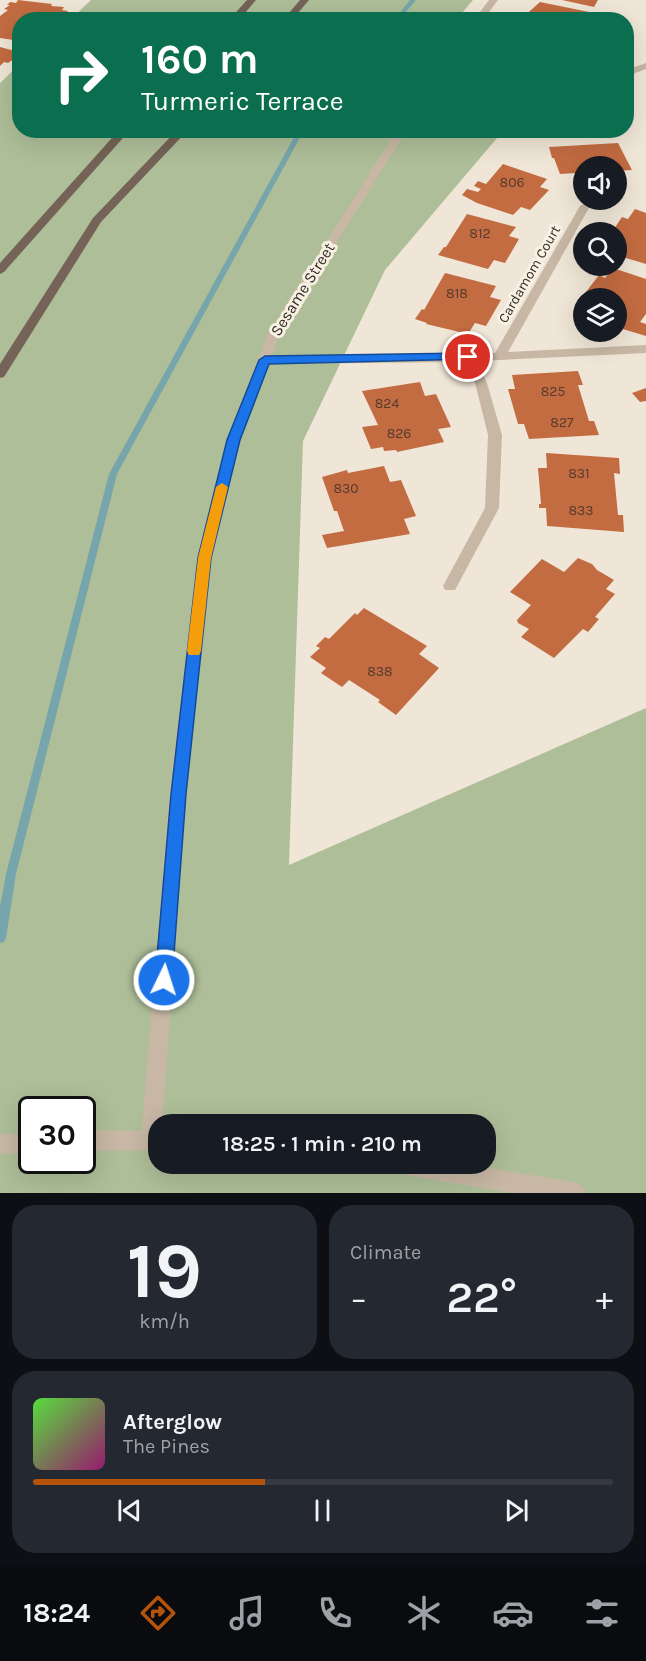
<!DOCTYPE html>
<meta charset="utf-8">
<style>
:root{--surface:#171b24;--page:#242831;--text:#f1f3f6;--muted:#9ea1a6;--line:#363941;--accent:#b45309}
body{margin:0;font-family:Karla,sans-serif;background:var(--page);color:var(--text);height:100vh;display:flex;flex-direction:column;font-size:22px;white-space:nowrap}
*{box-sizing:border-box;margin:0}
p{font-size:20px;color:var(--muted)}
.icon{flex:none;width:33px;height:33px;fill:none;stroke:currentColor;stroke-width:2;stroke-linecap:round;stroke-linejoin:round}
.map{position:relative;height:1193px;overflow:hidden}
.drawer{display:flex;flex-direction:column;gap:12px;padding:12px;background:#0d0f14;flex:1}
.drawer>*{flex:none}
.hud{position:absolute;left:12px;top:12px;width:622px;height:126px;border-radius:24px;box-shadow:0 6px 24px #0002;background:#0b6e4f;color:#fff;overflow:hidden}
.buttons{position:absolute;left:573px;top:156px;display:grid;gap:12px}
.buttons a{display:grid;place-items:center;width:54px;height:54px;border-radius:50%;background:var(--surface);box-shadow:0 6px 24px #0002;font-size:30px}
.speed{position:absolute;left:18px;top:1096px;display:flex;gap:12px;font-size:30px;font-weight:700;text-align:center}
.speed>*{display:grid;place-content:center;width:78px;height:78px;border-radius:50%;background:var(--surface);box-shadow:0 6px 24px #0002;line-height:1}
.speed .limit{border:3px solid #111;border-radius:9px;background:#fff;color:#111}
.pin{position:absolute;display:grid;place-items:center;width:51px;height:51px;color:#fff;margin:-26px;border:3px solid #fff;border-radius:50%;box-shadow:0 2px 6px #0007}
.me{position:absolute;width:66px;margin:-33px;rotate:4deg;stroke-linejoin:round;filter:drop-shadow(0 0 4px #0008)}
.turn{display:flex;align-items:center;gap:21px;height:126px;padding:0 30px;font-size:27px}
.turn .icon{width:78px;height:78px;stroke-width:2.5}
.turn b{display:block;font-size:42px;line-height:51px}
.big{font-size:45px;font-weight:600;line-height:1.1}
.drawer .card{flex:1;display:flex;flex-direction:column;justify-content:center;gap:9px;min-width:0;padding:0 21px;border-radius:24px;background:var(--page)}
.drawer .dial{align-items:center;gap:0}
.dial b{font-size:78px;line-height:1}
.song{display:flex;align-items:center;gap:18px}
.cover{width:72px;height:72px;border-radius:9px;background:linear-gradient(135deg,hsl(110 70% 55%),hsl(320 70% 35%))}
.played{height:6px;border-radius:3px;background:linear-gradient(90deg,var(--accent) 40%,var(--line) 40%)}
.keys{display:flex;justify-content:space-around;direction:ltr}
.heat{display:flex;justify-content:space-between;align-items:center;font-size:33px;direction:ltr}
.drawer .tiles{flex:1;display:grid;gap:12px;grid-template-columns:1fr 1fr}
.card:last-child{grid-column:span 2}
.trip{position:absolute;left:148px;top:1114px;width:348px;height:60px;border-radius:24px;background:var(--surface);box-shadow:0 6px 24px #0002;font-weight:600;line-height:60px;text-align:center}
.menu{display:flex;height:96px;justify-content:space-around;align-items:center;background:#090b0e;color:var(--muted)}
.menu .icon{width:42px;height:42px}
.menu .selected{color:var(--accent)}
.menu b{font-size:27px;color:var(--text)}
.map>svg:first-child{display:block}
.green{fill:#aebe98;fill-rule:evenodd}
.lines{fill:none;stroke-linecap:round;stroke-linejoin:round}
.stream{fill:#77a5ac;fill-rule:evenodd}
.building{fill:#c36c42}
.minor{fill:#c7b7a4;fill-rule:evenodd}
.tertiary{fill:#c7b7a4;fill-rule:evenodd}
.primary{fill:#746356;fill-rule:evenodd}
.route{fill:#1a73e8;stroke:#114b97;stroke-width:1.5}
.slow{fill:#f59e0b}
.labels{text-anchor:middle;stroke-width:6;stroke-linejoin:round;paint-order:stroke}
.number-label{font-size:14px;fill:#573b2c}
.far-street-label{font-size:14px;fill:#332b25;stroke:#f8f0e3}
.street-label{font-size:16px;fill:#332b25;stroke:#f8f0e3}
</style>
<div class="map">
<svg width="646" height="1193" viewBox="0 0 646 1193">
<rect width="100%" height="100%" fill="#f0e6d7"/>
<g class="green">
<path d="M91,0H473L456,20H70Z"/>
<path d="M19,65L20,130L503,131L385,270L303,441L289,865L646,708V1193H0V83ZM32,1110H82V1161H32ZM159,1125H486V1164H159Z"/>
</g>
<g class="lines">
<g class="stream">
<path d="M410,0H416L399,20H394Z"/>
<path d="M298,130H304L117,474L16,874L6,938L4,942L0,943V906L6,874L109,474Z"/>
</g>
</g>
<g class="building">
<path d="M18,0L52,4L51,6L64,7L62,10L68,11L60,18L53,20H20V41L0,38V16L8,10L4,9L10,5H7L10,2L16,3Z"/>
<path d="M562,0H598L594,7Z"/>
<path d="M540,2L594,13L589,19L568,15L565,20H520Z"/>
<path d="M0,47L15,51L13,55L18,56L8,63L4,62L0,66Z"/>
<path d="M618,143L632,170L616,171V166H584V178H579L577,173L560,174L554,158H552L549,147Z"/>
<path d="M503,164L547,179L540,187L549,190L530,210L521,207L513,215L477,203L462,195L467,189L478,192L481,189L474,186L478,181L486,184Z"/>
<path d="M635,209L646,213V264L616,255V232H612L622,217L628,219Z"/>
<path d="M467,214L516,227L509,236L519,239L505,263L494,260L488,269L438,255L444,247H446Z"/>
<path d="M613,268L646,279V314L640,322L646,324V336L616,327V298H584V302L579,301L599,275L605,278Z"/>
<path d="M445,273L496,286L490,297L501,300L486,326L475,323L468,334L426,324L427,323L415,319L422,309L424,310Z"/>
<path d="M578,371L583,385H578L589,421H594L599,435L529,439L524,424H518L508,389H515L512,375Z"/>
<path d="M420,382L425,396L436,394L451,427L438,429L444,442L397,452L396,450L384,451L383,447L371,449L362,427L378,425L362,391Z"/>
<path d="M646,388V401L640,402L632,393Z"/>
<path d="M546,453L619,458L620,474L614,473L618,515H623L624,532L547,526L546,508H539V504H541L538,468H547Z"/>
<path d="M384,466L390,482L401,480L416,516L404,519L410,534L327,548L322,535L344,531L337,511H334L322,477L347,470L348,473Z"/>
<path d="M578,558L592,564L597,570L614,580L606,589L615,594L595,617L599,619L588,632L583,629L554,658L521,637L529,629L518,623L517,620L531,605L510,592L542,559L564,572Z"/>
<path d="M364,608L427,646L419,654L439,668L396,715L378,702L380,700L349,680L342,687L321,673L326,668L310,657L320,648L316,646L325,637L329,639L355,613L357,615Z"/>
</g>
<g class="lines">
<g class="minor">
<path d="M489,0H498L483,20H474Z"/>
<path d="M646,63V69L627,76V70Z"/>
<path d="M397,130H407L279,335L272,356L495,353L580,206L585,203L590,206L508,352L646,345V353L476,361L487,383L502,435L499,508L455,590H445L443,586L485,508L488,435L475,383L464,362L269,364L241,440L211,558L187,794L162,1125H159L158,1146L151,1149L144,1146L141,1139L169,794L197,558L227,440L267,335Z"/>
</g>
<g class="tertiary">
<path d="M159,1130V1150L82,1151V1131Z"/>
<path d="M32,1133V1153L0,1154V1134Z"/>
<path d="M390,1164H463L575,1182L582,1186L586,1193H512L400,1174L393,1171Z"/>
</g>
<g class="primary">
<path d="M247,0H256L239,20H229Z"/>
<path d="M300,0H309L292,20H283Z"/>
<path d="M119,130H130L4,272L0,274V263Z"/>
<path d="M177,130H188L101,222L4,377L0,378V364L93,218Z"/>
</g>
</g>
<path class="route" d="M468,353L472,354V359L269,364L240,440L211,558L186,794L172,980L170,986L164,989L158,986L155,980L171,794L198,558L227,440L259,360L265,356Z"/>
<path class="slow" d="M222,483L228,487L211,558L201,651L199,655H189L187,651L198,558L216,487Z"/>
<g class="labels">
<g class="number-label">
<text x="512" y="187">806</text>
<text x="480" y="238">812</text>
<text x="457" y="298">818</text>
<text x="553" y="396">825</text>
<text x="387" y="408">824</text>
<text x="562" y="427">827</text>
<text x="399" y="438">826</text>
<text x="579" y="478">831</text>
<text x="346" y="493">830</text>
<text x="581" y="515">833</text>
<text x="380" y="676">838</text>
</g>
<g class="far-street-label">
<text transform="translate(529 274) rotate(-60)" y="5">Cardamom Court</text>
</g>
<g class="street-label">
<text transform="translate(302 289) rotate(-58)" y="6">Sesame Street</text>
</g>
</g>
</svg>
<div class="buttons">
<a><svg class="icon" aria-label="sound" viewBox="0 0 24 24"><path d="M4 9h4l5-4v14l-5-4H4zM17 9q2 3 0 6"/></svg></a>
<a><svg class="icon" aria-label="search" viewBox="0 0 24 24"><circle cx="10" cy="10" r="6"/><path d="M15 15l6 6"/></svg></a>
<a><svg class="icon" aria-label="layers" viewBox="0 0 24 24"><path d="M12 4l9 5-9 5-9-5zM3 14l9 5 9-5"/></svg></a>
</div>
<div class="speed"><div class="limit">30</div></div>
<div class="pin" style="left:468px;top:357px;background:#d93025"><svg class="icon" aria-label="arrive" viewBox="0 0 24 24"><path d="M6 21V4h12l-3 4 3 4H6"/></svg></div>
<svg class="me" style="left:164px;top:980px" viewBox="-20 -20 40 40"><circle r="17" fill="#1a73e8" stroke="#fff" stroke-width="3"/><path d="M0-11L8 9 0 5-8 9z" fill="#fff"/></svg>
<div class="trip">18:25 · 1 min · 210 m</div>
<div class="hud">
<div class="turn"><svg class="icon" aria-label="right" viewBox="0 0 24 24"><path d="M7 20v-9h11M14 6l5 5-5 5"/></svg><div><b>160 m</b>Turmeric Terrace</div></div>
</div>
</div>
<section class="drawer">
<div class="tiles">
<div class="card dial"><b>19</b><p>km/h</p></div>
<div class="card"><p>Climate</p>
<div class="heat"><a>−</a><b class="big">22°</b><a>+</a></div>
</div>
<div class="card">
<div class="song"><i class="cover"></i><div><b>Afterglow</b><p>The Pines</p></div></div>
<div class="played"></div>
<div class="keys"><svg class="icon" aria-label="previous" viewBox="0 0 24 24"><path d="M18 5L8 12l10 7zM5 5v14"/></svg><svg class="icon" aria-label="pause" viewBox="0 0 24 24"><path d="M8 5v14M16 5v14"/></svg><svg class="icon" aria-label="next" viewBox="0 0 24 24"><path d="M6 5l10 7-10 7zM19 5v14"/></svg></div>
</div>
</div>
</section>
<nav class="menu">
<b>18:24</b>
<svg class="icon selected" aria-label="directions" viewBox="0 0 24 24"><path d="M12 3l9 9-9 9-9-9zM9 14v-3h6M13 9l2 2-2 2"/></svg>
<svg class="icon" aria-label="music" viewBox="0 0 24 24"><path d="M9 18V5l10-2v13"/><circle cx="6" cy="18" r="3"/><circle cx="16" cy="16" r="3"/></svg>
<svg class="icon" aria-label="phone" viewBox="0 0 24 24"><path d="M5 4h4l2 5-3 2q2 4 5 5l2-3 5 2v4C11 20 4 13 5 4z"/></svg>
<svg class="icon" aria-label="climate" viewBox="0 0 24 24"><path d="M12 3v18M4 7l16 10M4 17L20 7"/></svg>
<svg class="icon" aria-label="car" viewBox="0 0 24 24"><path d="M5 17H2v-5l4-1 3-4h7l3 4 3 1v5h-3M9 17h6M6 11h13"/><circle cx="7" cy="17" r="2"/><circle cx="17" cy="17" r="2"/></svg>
<svg class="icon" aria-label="filters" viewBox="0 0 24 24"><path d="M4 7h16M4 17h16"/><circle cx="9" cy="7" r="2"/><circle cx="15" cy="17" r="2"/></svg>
</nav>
